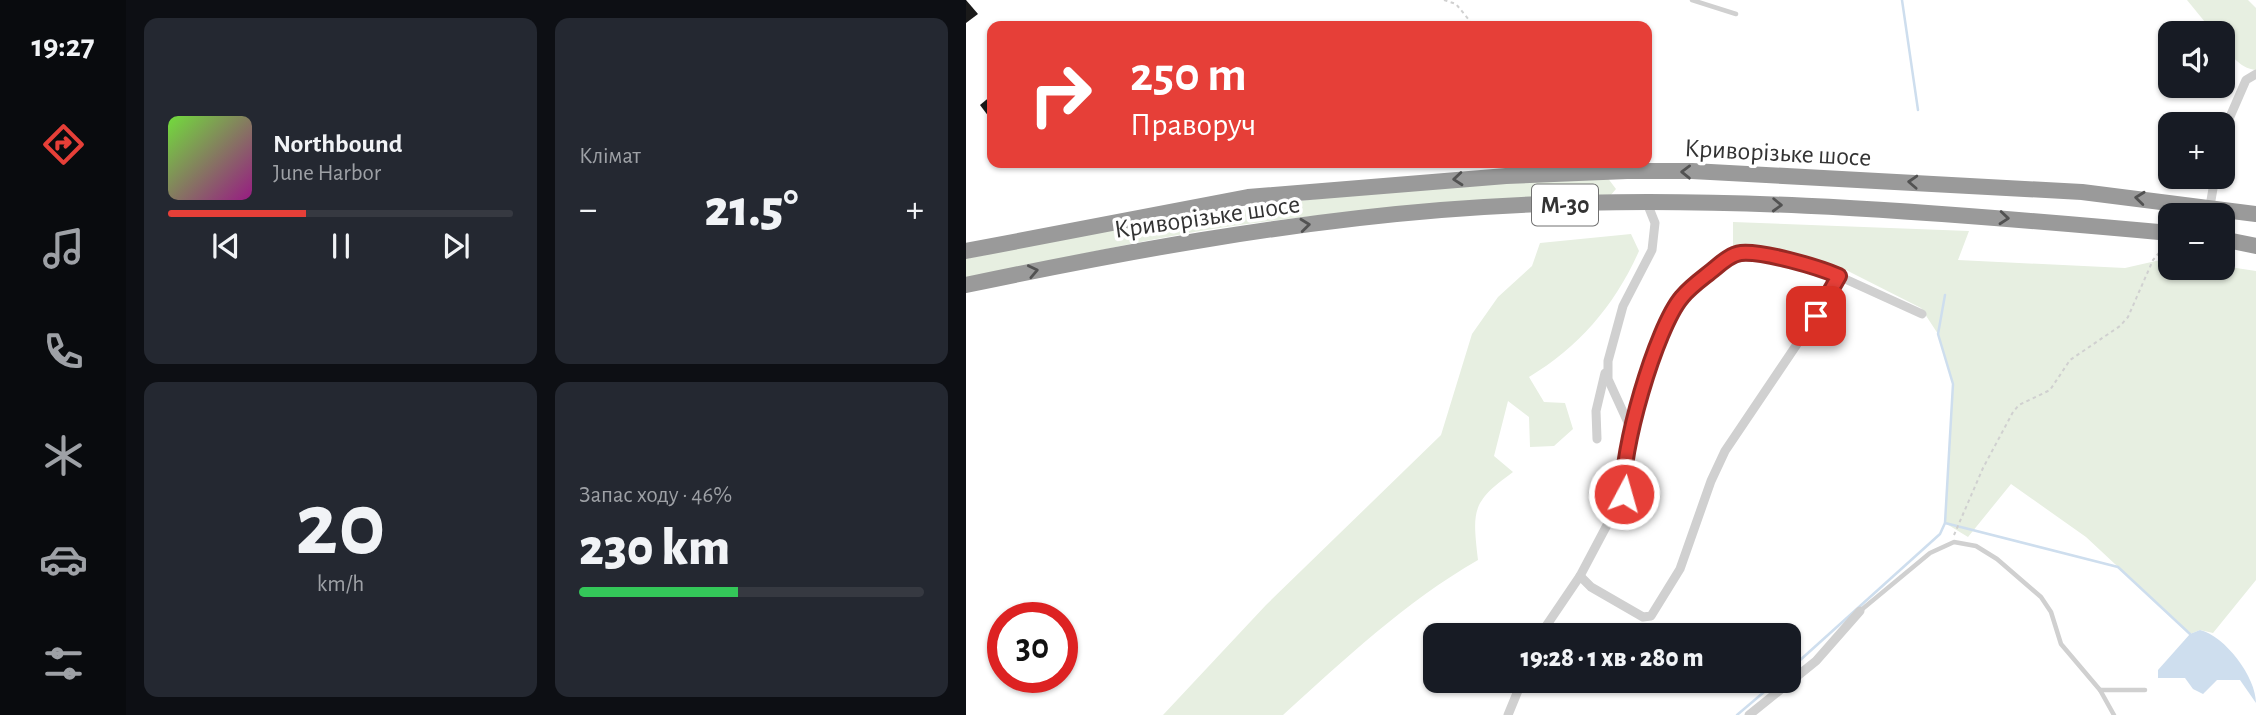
<!DOCTYPE html>
<html lang="uk">
<meta charset="utf-8">
<style>
:root{--surface:#171b24;--page:#242831;--text:#f1f3f6;--muted:#9ea1a6;--line:#363941;--accent:#e63f38}
body{margin:0;font-family:"Alegreya Sans",sans-serif;background:var(--page);color:var(--text);height:100vh;display:flex;flex-direction:column;font-size:26px;white-space:nowrap}
*{box-sizing:border-box;margin:0}
p{font-size:23px;color:var(--muted)}
.icon{flex:none;width:38px;height:38px;fill:none;stroke:currentColor;stroke-width:2;stroke-linecap:round;stroke-linejoin:round}
.map{position:relative;flex:1;overflow:hidden}
.drawer{display:flex;flex-direction:column;gap:18px;padding:18px;background:#0d0f14;width:840px}
.drawer>*{flex:none}
.top-card{position:absolute;left:21px;top:21px;width:665px;height:147px;border-radius:14px;box-shadow:0 2px 5px #0004;background:#e63f38;color:#fff;overflow:hidden}
.buttons{position:absolute;left:1192px;top:21px;display:grid;gap:14px}
.buttons a{display:grid;place-items:center;width:77px;height:77px;border-radius:14px;background:var(--surface);box-shadow:0 2px 5px #0004;font-size:35px}
.speed{position:absolute;left:21px;top:602px;display:flex;gap:14px;font-size:35px;font-weight:700;text-align:center}
.speed>*{display:grid;place-content:center;width:91px;height:91px;border-radius:50%;background:var(--surface);box-shadow:0 2px 5px #0004;line-height:1}
.speed .limit{border:10px solid #d22;background:#fff;color:#111}
.pin{position:absolute;display:grid;place-items:center;width:60px;height:60px;color:#fff;margin:-30px;border-radius:14px;box-shadow:0 4px 10px #0006}
.me{position:absolute;width:77px;margin:-38px;rotate:6deg;stroke-linejoin:round;filter:drop-shadow(0 0 5px #0008)}
.turn{display:flex;align-items:center;gap:24px;height:147px;padding:0 28px;font-size:32px}
.turn .icon{width:91px;height:91px;stroke-width:2.5}
.turn b{display:block;font-size:49px;line-height:60px}
.big{font-size:52px;font-weight:800;line-height:1.1}
.drawer .tile{flex:1;display:flex;flex-direction:column;justify-content:center;gap:10px;min-width:0;padding:0 24px;border-radius:14px;background:var(--page)}
.drawer .dial{align-items:center;gap:0}
.dial b{font-size:91px;line-height:1}
.song{display:flex;align-items:center;gap:21px}
.cover{width:84px;height:84px;border-radius:10px;background:linear-gradient(135deg,hsl(100 70% 55%),hsl(310 70% 35%))}
.played{height:7px;border-radius:4px;background:linear-gradient(90deg,var(--accent) 40%,var(--line) 40%)}
.keys{display:flex;justify-content:space-around;direction:ltr}
.heat{display:flex;justify-content:space-between;align-items:center;font-size:38px;direction:ltr}
.charge{height:10px;border-radius:5px;background:linear-gradient(90deg,#34c759 46%,var(--line) 0)}
.drawer .tiles{flex:1;display:grid;gap:18px;grid-template-columns:repeat(2,1fr)}
.trip{position:absolute;left:457px;top:623px;width:378px;height:70px;border-radius:14px;background:var(--surface);box-shadow:0 2px 5px #0004;font-weight:800;line-height:70px;text-align:center}
main{display:flex;flex:1;min-height:0}
.tabs{display:flex;flex-direction:column;width:126px;justify-content:space-around;align-items:center;background:#090b0e;color:var(--muted)}
.tabs .icon{width:49px;height:49px}
.tabs .on{color:var(--accent)}
.tabs b{font-size:32px;color:var(--text)}
.map>svg:first-child{display:block}
.green{fill:#e7efe1}
.water{fill:#cedeee}
.lines{fill:none;stroke-linecap:round;stroke-linejoin:round}
.stream{stroke:#cedeee;stroke-width:2.5}
.building{fill:#1a1a1a}
.path{stroke:#d0d0d0;stroke-width:2;stroke-dasharray:3.5 3.5;stroke-linecap:butt}
.lane{stroke:#d0d0d0;stroke-width:4.5}
.street{stroke:#d0d0d0;stroke-width:9}
.highway{stroke:#9a9a9a;stroke-width:16}
.oneway{stroke:#525252}
.route-casing{stroke:#962924;stroke-width:18}
.route{stroke:#e63f38;stroke-width:12}
.labels{text-anchor:middle;stroke-width:7;stroke-linejoin:round;paint-order:stroke}
.shield{fill:#fff;stroke:#707070;stroke-width:2}
.shield-label{font-size:24px;font-weight:bold;fill:#333}
.street-label{font-size:26px;fill:#333;stroke:#fff}
</style>
<main>
<nav class="tabs">
<b>19:27</b>
<svg class="icon on" aria-label="directions" viewBox="0 0 24 24"><path d="M12 3l9 9-9 9-9-9zM9 14v-3h6M13 9l2 2-2 2"/></svg>
<svg class="icon" aria-label="music" viewBox="0 0 24 24"><path d="M9 18V5l10-2v13"/><circle cx="6" cy="18" r="3"/><circle cx="16" cy="16" r="3"/></svg>
<svg class="icon" aria-label="phone" viewBox="0 0 24 24"><path d="M5 4h4l2 5-3 2q2 4 5 5l2-3 5 2v4C11 20 4 13 5 4z"/></svg>
<svg class="icon" aria-label="climate" viewBox="0 0 24 24"><path d="M12 3v18M4 7l16 10M4 17L20 7"/></svg>
<svg class="icon" aria-label="car" viewBox="0 0 24 24"><path d="M5 17H2v-5l4-1 3-4h7l3 4 3 1v5h-3M9 17h6M6 11h13"/><circle cx="7" cy="17" r="2"/><circle cx="17" cy="17" r="2"/></svg>
<svg class="icon" aria-label="filters" viewBox="0 0 24 24"><path d="M4 7h16M4 17h16"/><circle cx="9" cy="7" r="2"/><circle cx="15" cy="17" r="2"/></svg>
</nav>
<section class="drawer">
<div class="tiles">
<div class="tile">
<div class="song"><i class="cover"></i><div><b>Northbound</b><p>June Harbor</p></div></div>
<div class="played"></div>
<div class="keys"><svg class="icon" aria-label="previous" viewBox="0 0 24 24"><path d="M18 5L8 12l10 7zM5 5v14"/></svg><svg class="icon" aria-label="pause" viewBox="0 0 24 24"><path d="M8 5v14M16 5v14"/></svg><svg class="icon" aria-label="next" viewBox="0 0 24 24"><path d="M6 5l10 7-10 7zM19 5v14"/></svg></div>
</div>
<div class="tile"><p>Клімат</p>
<div class="heat"><a>−</a><b class="big">21.5°</b><a>+</a></div>
</div>
<div class="tile dial"><b>20</b><p>km/h</p></div>
<div class="tile"><p>Запас ходу · 46%</p><b class="big">230 km</b><div class="charge"></div></div>
</div>
</section>
<div class="map">
<svg width="1290" height="715" viewBox="0 0 1290 715">
<rect width="100%" height="100%" fill="#fff"/>
<g class="green">
<path d="M1221,0H1282L1290,8V70C1274,69 1257,50 1256,33H1248Z"/>
<path d="M641,177L650,189L644,196C531,200 417,207 304,221C202,233 101,258 0,279V259C214,213 422,183 641,177Z"/>
<path d="M767,222L1003,231L992,260L1159,268L1203,258L1204,268L1257,266L1290,271V580L1247,633L1234,630L1224,634L1120,537L1045,484L1002,537L979,523L987,384L972,334L955,308L880,270L820,251L767,248Z"/>
<path d="M665,234L673,251C649,305 613,347 563,377L578,402L599,403L607,429L588,446L564,447L563,417L542,401L528,456L547,472C506,502 506,509 512,560C439,602 379,659 317,715H197L300,605L475,435L506,334L532,297L566,266L574,243Z"/>
</g>
<path class="water" d="M1234,630C1259,636 1290,677 1290,703L1274,680H1251L1237,694L1227,689L1219,678H1192V670L1224,634Z"/>
<g class="lines">
<g class="stream">
<path d="M936,0L952,110"/>
<path d="M979,295L972,334L987,384L979,523L1152,567L1224,634"/>
<path d="M822,671L974,534L979,523"/>
<path d="M771,715L811,681"/>
</g>
</g>
<g class="building">
<path d="M0,0L12,14L0,23Z"/>
<path d="M26,95V121L14,105Z"/>
</g>
<g class="lines">
<g class="path">
<path d="M478,0L490,4L508,26"/>
<path d="M988,535L1017,468L1047,412L1053,405L1084,390L1104,360L1154,326L1162,317L1187,260L1198,247"/>
</g>
<g class="lane">
<path d="M726,0L770,14"/>
<path d="M894,611L964,553L988,542L1010,546L1031,559L1075,597L1085,612L1095,644L1134,690L1148,715"/>
<path d="M1134,690H1179"/>
</g>
<g class="street">
<path d="M1256,135L1280,80L1290,74"/>
<path d="M1244,206L1249,177"/>
<path d="M664,427L704,315L715,298L759,260L775,253L855,268L956,314"/>
<path d="M631,439L630,411L639,373"/>
<path d="M614,576L625,587L677,617L685,616L714,569L745,481L759,451L850,316L873,276"/>
<path d="M574,635L614,576L658,493L664,427L642,379V361L657,306L686,250L689,223L681,203"/>
<path d="M542,715L556,681"/>
<path d="M783,715L850,661L894,611"/>
</g>
<g class="highway">
<path d="M1256,239L1290,246"/>
<path d="M0,251L282,197L540,176L661,171H726L1116,192L1290,214"/>
<path d="M0,285C157,252 315,223 475,210C717,190 963,211 1204,233"/>
</g>
</g>
<defs><path id="oneway-chevron" d="M-2-3.5L2.5 0L-2 3.5" fill="none" stroke-width="1.6" stroke-linecap="round" stroke-linejoin="round" transform="scale(1.75)"/></defs>
<g class="oneway">
<use href="#oneway-chevron" transform="translate(720 172) rotate(-179)"/>
<use href="#oneway-chevron" transform="translate(492 179) rotate(175)"/>
<use href="#oneway-chevron" transform="translate(947 182) rotate(-177)"/>
<use href="#oneway-chevron" transform="translate(1174 198) rotate(-174)"/>
<use href="#oneway-chevron" transform="translate(811 205) rotate(2)"/>
<use href="#oneway-chevron" transform="translate(1038 218) rotate(5)"/>
<use href="#oneway-chevron" transform="translate(339 225) rotate(-6)"/>
<use href="#oneway-chevron" transform="translate(67 271) rotate(-12)"/>
</g>
<g class="lines">
<g class="route-casing">
<path id="route" d="M658,494C653,455 690,327 716,297C725,286 737,278 748,269C755,263 765,254 775,253C798,251 852,267 873,276L850,316"/>
</g>
<use href="#route" class="route"/>
</g>
<g class="labels">
<rect class="shield" x="566" y="184.5" width="66" height="41" rx="5"/>
<g class="shield-label">
<text x="599" y="213">М-30</text>
</g>
<g class="street-label">
<text transform="translate(812 152) rotate(3)" y="9">Криворізьке шосе</text>
<text transform="translate(241 216) rotate(-8)" y="9">Криворізьке шосе</text>
</g>
</g>
</svg>
<div class="buttons">
<a><svg class="icon" aria-label="sound" viewBox="0 0 24 24"><path d="M4 9h4l5-4v14l-5-4H4zM17 9q2 3 0 6"/></svg></a>
<a>+</a>
<a>−</a>
</div>
<div class="speed"><div class="limit">30</div></div>
<div class="pin" style="left:850px;top:316px;background:#d93025"><svg class="icon" aria-label="arrive" viewBox="0 0 24 24"><path d="M6 21V4h12l-3 4 3 4H6"/></svg></div>
<svg class="me" style="left:658px;top:494px" viewBox="-20 -20 40 40"><circle r="17" fill="#e63f38" stroke="#fff" stroke-width="3"/><path d="M0-11L8 9 0 5-8 9z" fill="#fff"/></svg>
<div class="trip">19:28 · 1 хв · 280 m</div>
<div class="top-card">
<div class="turn"><svg class="icon" aria-label="right" viewBox="0 0 24 24"><path d="M7 20v-9h11M14 6l5 5-5 5"/></svg><div><b>250 m</b>Праворуч</div></div>
</div>
</div>
</main>
